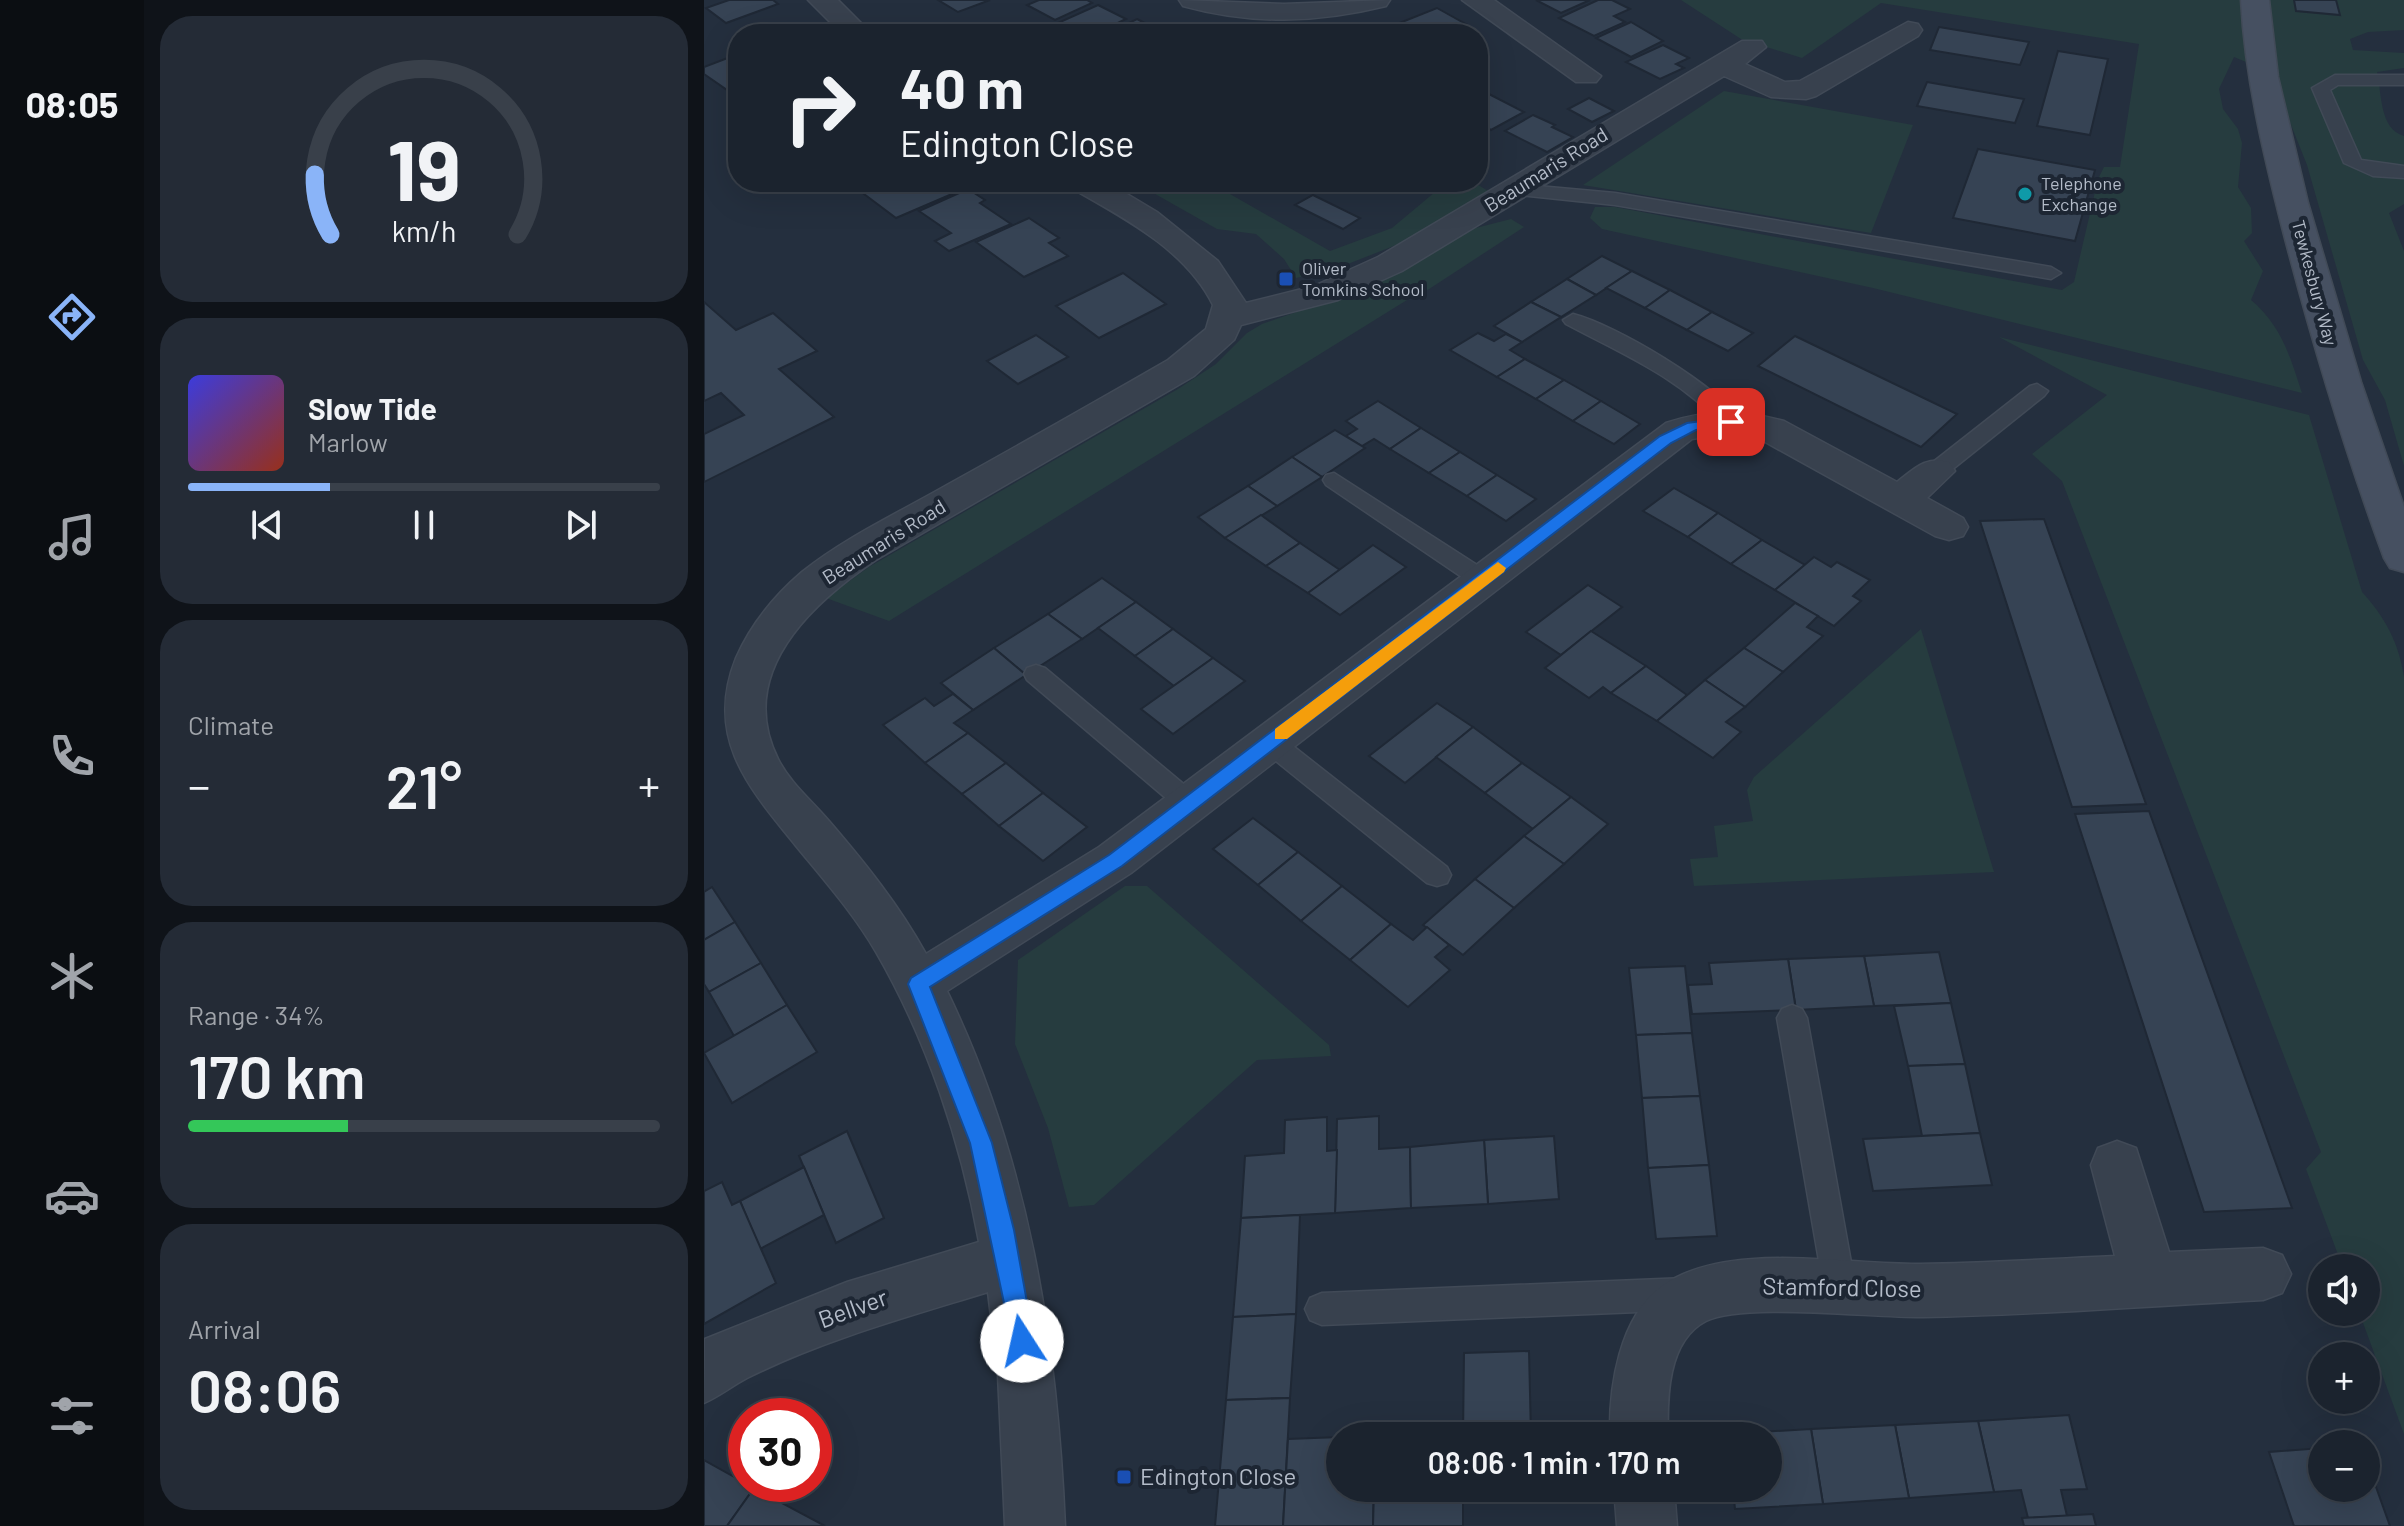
<!DOCTYPE html>
<meta charset="utf-8">
<style>
:root{--surface:#1b232e;--page:#242b36;--text:#f1f3f6;--muted:#a0a4aa;--line:#39404a;--accent:#8ab4f8}
body{margin:0;font-family:Barlow,sans-serif;background:var(--page);color:var(--text);height:100vh;display:flex;flex-direction:column;font-size:30px;white-space:nowrap}
*{box-sizing:border-box;margin:0}
p{font-size:26px;color:var(--muted)}
.icon{flex:none;width:44px;height:44px;fill:none;stroke:currentColor;stroke-width:2;stroke-linecap:round;stroke-linejoin:round}
.map{position:relative;flex:1;overflow:hidden}
.sheet{display:flex;flex-direction:column;gap:16px;padding:16px;background:#0f1319;width:560px}
.sheet>*{flex:none}
.banner{position:absolute;left:24px;top:24px;width:760px;height:168px;border-radius:32px;box-shadow:0 8px 32px #0002,0 0 0 2px var(--line);background:#1b232e;color:var(--text);overflow:hidden}
.buttons{position:absolute;left:1604px;top:1254px;display:grid;gap:16px}
.buttons a{display:grid;place-items:center;width:72px;height:72px;border-radius:50%;background:var(--surface);box-shadow:0 8px 32px #0002,0 0 0 2px var(--line);font-size:40px}
.speed{position:absolute;left:24px;top:1398px;display:flex;gap:16px;font-size:40px;font-weight:700;text-align:center}
.speed>*{display:grid;place-content:center;width:104px;height:104px;border-radius:50%;background:var(--surface);box-shadow:0 8px 32px #0002,0 0 0 2px var(--line);line-height:1}
.speed .limit{border:12px solid #d22;background:#fff;color:#111}
.pin{position:absolute;display:grid;place-items:center;width:68px;height:68px;color:#fff;margin:-34px;border-radius:16px;box-shadow:0 4px 12px #0006}
.me{position:absolute;width:88px;margin:-44px;rotate:350deg;stroke-linejoin:round;filter:drop-shadow(0 0 6px #0008)}
.turn{display:flex;align-items:center;gap:28px;height:168px;padding:0 40px;font-size:36px}
.turn .icon{width:104px;height:104px;stroke-width:2.5}
.turn b{display:block;font-size:56px;line-height:68px}
.big{font-size:60px;font-weight:600;line-height:1.1}
.sheet .card{flex:1;display:flex;flex-direction:column;justify-content:center;gap:12px;min-width:0;padding:0 28px;border-radius:32px;background:var(--page)}
.sheet .dial{align-items:center;gap:0}
.dial svg{height:208px;overflow:visible;fill:none;stroke:var(--line);stroke-width:7;stroke-linecap:round;text-anchor:middle}
.dial text{fill:var(--text);stroke:none}
.song{display:flex;align-items:center;gap:24px}
.cover{width:96px;height:96px;border-radius:12px;background:linear-gradient(135deg,hsl(240 70% 55%),hsl(10 70% 35%))}
.played{height:8px;border-radius:4px;background:linear-gradient(90deg,var(--accent) 30%,var(--line) 30%)}
.keys{display:flex;justify-content:space-around;direction:ltr}
.heat{display:flex;justify-content:space-between;align-items:center;font-size:44px;direction:ltr}
.charge{height:12px;border-radius:6px;background:linear-gradient(90deg,#34c759 34%,var(--line) 0)}
.trip{position:absolute;left:622px;top:1422px;width:456px;height:80px;border-radius:40px;background:var(--surface);box-shadow:0 8px 32px #0002,0 0 0 2px var(--line);font-weight:600;line-height:80px;text-align:center}
main{display:flex;flex:1;min-height:0}
.dock{display:flex;flex-direction:column;width:144px;justify-content:space-around;align-items:center;background:#0b0e12;color:var(--muted)}
.dock .icon{width:56px;height:56px}
.dock .selected{color:var(--accent)}
.dock b{font-size:36px;color:var(--text)}
.map>svg:first-child{display:block}
.green{fill:#263c3f}
.building{fill:#364354;stroke:#1f2835;stroke-width:2}
.lines{fill:none;stroke-linecap:round;stroke-linejoin:round}
.service-casing{stroke:#414a57;stroke-width:3}
.minor-casing{stroke:#414a57;stroke-width:3}
.secondary-casing{stroke:#414a57;stroke-width:3}
.service{fill:#38414e;fill-rule:evenodd}
.minor{fill:#38414e;fill-rule:evenodd}
.secondary{fill:#465061;fill-rule:evenodd}
.route{fill:#1a73e8;stroke:#114b97;stroke-width:2}
.slow{fill:#f59e0b}
.culture-dot{fill:#0f9aa8;stroke:#1d2633;stroke-width:3}
.transit-dot{fill:#1a4fb4;stroke:#1d2633;stroke-width:3}
.labels{text-anchor:middle;stroke-width:8;stroke-linejoin:round;paint-order:stroke}
.far-poi-label{font-size:18px;fill:#b4bcc9;stroke:#1d2633;text-anchor:start}
.far-street-label{font-size:18px;fill:#b4bcc9;stroke:#1d2633}
.street-label{font-size:20px;fill:#b4bcc9;stroke:#1d2633}
.near-street-label{font-size:24px;fill:#b4bcc9;stroke:#1d2633}
.near-poi-label{font-size:24px;fill:#b4bcc9;stroke:#1d2633;text-anchor:start}
</style>
<main>
<nav class="dock">
<b>08:05</b>
<svg class="icon selected" aria-label="directions" viewBox="0 0 24 24"><path d="M12 3l9 9-9 9-9-9zM9 14v-3h6M13 9l2 2-2 2"/></svg>
<svg class="icon" aria-label="music" viewBox="0 0 24 24"><path d="M9 18V5l10-2v13"/><circle cx="6" cy="18" r="3"/><circle cx="16" cy="16" r="3"/></svg>
<svg class="icon" aria-label="phone" viewBox="0 0 24 24"><path d="M5 4h4l2 5-3 2q2 4 5 5l2-3 5 2v4C11 20 4 13 5 4z"/></svg>
<svg class="icon" aria-label="climate" viewBox="0 0 24 24"><path d="M12 3v18M4 7l16 10M4 17L20 7"/></svg>
<svg class="icon" aria-label="car" viewBox="0 0 24 24"><path d="M5 17H2v-5l4-1 3-4h7l3 4 3 1v5h-3M9 17h6M6 11h13"/><circle cx="7" cy="17" r="2"/><circle cx="17" cy="17" r="2"/></svg>
<svg class="icon" aria-label="filters" viewBox="0 0 24 24"><path d="M4 7h16M4 17h16"/><circle cx="9" cy="7" r="2"/><circle cx="15" cy="17" r="2"/></svg>
</nav>
<section class="sheet">
<div class="card dial"><svg viewBox="0 0 100 80">
<path d="M14 69A42 42 0 1 1 86 69"/>
<path d="M14 69A42 42 0 0 1 8 46" stroke="#8ab4f8"/>
<text x="50" y="56" font-size="32" font-weight="700">19</text>
<text x="50" y="72" font-size="11">km/h</text>
</svg></div>
<div class="card">
<div class="song"><i class="cover"></i><div><b>Slow Tide</b><p>Marlow</p></div></div>
<div class="played"></div>
<div class="keys"><svg class="icon" aria-label="previous" viewBox="0 0 24 24"><path d="M18 5L8 12l10 7zM5 5v14"/></svg><svg class="icon" aria-label="pause" viewBox="0 0 24 24"><path d="M8 5v14M16 5v14"/></svg><svg class="icon" aria-label="next" viewBox="0 0 24 24"><path d="M6 5l10 7-10 7zM19 5v14"/></svg></div>
</div>
<div class="card"><p>Climate</p>
<div class="heat"><a>−</a><b class="big">21°</b><a>+</a></div>
</div>
<div class="card"><p>Range · 34%</p><b class="big">170 km</b><div class="charge"></div></div>
<div class="card"><p>Arrival</p><b class="big">08:06</b></div>
</section>
<div class="map">
<svg width="1700" height="1526" viewBox="0 0 1700 1526">
<rect width="100%" height="100%" fill="#242f3e"/>
<g class="green">
<path d="M977,0H1700V30L1664,32L1646,39L1649,50L1700,53V68L1673,72C1678,93 1675,129 1700,136V204L1685,213L1700,251V466L1681,400L1659,360L1603,165L1566,72L1530,57L1515,89L1519,109L1534,129L1538,143L1534,187L1547,208L1548,233L1540,241L1559,271L1547,300C1577,325 1586,356 1598,393L1169,288L898,229L886,218L891,207H911L1358,290L1370,282L1394,179L1400,167H1416L1435,44L1177,3L1098,58L1037,39Z"/>
<path d="M1020,91L1209,125L1167,233L879,185Z"/>
<path d="M430,182H505L626,251L688,228L743,182H769L786,192L723,233L631,269L592,278L580,259L552,234L513,229Z"/>
<path d="M807,219L820,227L719,293L668,283L764,230Z"/>
<path d="M655,290L703,300L185,621L122,598L165,567L474,389L512,364L543,333L558,324Z"/>
<path d="M1295,337L1605,415L1658,592C1681,617 1695,643 1700,677V1434L1655,1312H1662V1268H1639L1602,1169L1617,1152L1358,481L1328,454L1403,395Z"/>
<path d="M1217,629L1290,872L990,886L986,859L1014,857L1010,826L1049,821L1043,790L1050,777Z"/>
<path d="M421,886H443L625,1045L627,1056L553,1060L390,1205L365,1207L344,1128L311,1044L314,960Z"/>
</g>
<g class="building">
<path d="M25,0H69L74,4L22,23L2,8Z"/>
<path d="M234,0H286L254,12Z"/>
<path d="M335,0H383L388,3L351,20L323,5Z"/>
<path d="M832,0H886L857,13Z"/>
<path d="M894,0H908L926,9L910,16L921,22L890,36L855,18Z"/>
<path d="M1590,0H1632L1636,15L1592,11Z"/>
<path d="M394,5L422,19L391,34H379L356,22Z"/>
<path d="M733,8L767,27L752,34H710L693,24Z"/>
<path d="M433,19L462,34H402Z"/>
<path d="M927,22L959,41L927,57L892,38Z"/>
<path d="M681,25L699,34H661Z"/>
<path d="M1235,27L1325,42L1316,65L1226,50Z"/>
<path d="M959,45L985,58L972,64L980,68L956,79L922,62Z"/>
<path d="M1354,51L1404,59L1386,135L1333,126Z"/>
<path d="M34,54V88L26,92L0,74V67Z"/>
<path d="M1223,82L1320,99L1311,123L1213,106Z"/>
<path d="M783,93L820,112L787,130L774,123V98Z"/>
<path d="M885,98L910,111L888,122L864,109Z"/>
<path d="M829,115L851,125L848,127L869,137L843,152L801,131Z"/>
<path d="M1274,149L1391,170L1371,241L1249,218Z"/>
<path d="M165,182H243L255,191L192,218L152,188Z"/>
<path d="M264,189L281,200L276,203L307,224L245,251L231,241L247,233L215,211Z"/>
<path d="M609,195L656,218L639,229L591,205Z"/>
<path d="M325,218L355,238L345,243L364,256L320,277L272,242Z"/>
<path d="M898,256L928,271L892,295L863,279Z"/>
<path d="M928,271L966,290L941,308L902,288Z"/>
<path d="M419,273L462,304L395,338L352,306Z"/>
<path d="M863,279L892,295L857,317L827,302Z"/>
<path d="M966,290L1008,312L983,330L941,308Z"/>
<path d="M0,302L32,330L69,313L113,351L75,369L130,417L0,482V434L40,415L17,393L0,401Z"/>
<path d="M827,302L857,317L818,342L790,326Z"/>
<path d="M1008,312L1049,333L1024,351L983,330Z"/>
<path d="M774,333L790,341L802,334L818,342L806,350L821,359L793,377L746,350Z"/>
<path d="M332,335L364,357L314,384L283,361Z"/>
<path d="M1091,336L1253,414L1217,447L1054,366Z"/>
<path d="M821,359L860,380L832,399L793,377Z"/>
<path d="M860,380L897,401L869,421L832,399Z"/>
<path d="M674,401L717,428L686,449L670,439L658,446L642,436L653,429L642,421Z"/>
<path d="M897,401L936,424L910,444L869,421Z"/>
<path d="M717,428L756,452L725,473L686,449Z"/>
<path d="M631,430L661,448L618,477L588,457Z"/>
<path d="M756,452L793,475L763,496L725,473Z"/>
<path d="M588,457L618,477L573,506L544,486Z"/>
<path d="M793,475L832,499L802,521L763,496Z"/>
<path d="M544,486L573,506L521,538L494,517Z"/>
<path d="M970,488L1014,513L984,537L939,511Z"/>
<path d="M1014,513L1058,540L1027,564L984,537Z"/>
<path d="M557,515L596,543L562,566L521,538Z"/>
<path d="M1340,519L1442,804L1368,807L1276,521Z"/>
<path d="M1058,540L1101,565L1071,590L1027,564Z"/>
<path d="M596,543L636,570L604,593L562,566Z"/>
<path d="M669,545L702,567L636,615L604,593Z"/>
<path d="M1110,557L1127,567L1133,562L1166,580L1149,596L1157,601L1130,626L1071,590Z"/>
<path d="M398,578L432,602L378,639L344,614Z"/>
<path d="M884,585L918,607L857,655L822,632Z"/>
<path d="M432,602L469,629L431,656L394,628Z"/>
<path d="M1091,603L1114,616L1103,627L1119,636L1079,672L1040,648Z"/>
<path d="M344,614L378,639L322,675L290,648Z"/>
<path d="M469,629L509,658L470,686L431,656Z"/>
<path d="M887,631L942,666L907,693L899,687L885,698L841,668Z"/>
<path d="M290,648L322,675L269,710L237,683Z"/>
<path d="M1040,648L1079,672L1041,707L1001,680Z"/>
<path d="M509,658L541,681L469,734L437,709Z"/>
<path d="M942,666L983,695L953,721L907,693Z"/>
<path d="M1001,680L1041,707L1022,722L1037,732L1009,758L953,721Z"/>
<path d="M249,694L269,710L250,723L264,733L221,763L179,725L221,698L230,706Z"/>
<path d="M733,703L769,727L701,783L665,756Z"/>
<path d="M769,727L818,763L781,793L732,757Z"/>
<path d="M264,733L302,763L258,794L221,763Z"/>
<path d="M302,763L339,793L295,826L258,794Z"/>
<path d="M818,763L867,797L829,829L781,793Z"/>
<path d="M339,793L383,827L339,861L295,826Z"/>
<path d="M867,797L904,824L860,864L820,836Z"/>
<path d="M1445,811L1588,1208L1500,1212L1371,814Z"/>
<path d="M549,818L594,852L554,885L509,849Z"/>
<path d="M820,836L860,864L810,908L771,879Z"/>
<path d="M594,852L638,886L597,921L554,885Z"/>
<path d="M771,879L810,908L759,955L719,925Z"/>
<path d="M638,886L687,924L646,960L597,921Z"/>
<path d="M8,887L31,922L0,940V892Z"/>
<path d="M31,922L57,963L5,992L0,984V940Z"/>
<path d="M687,924L709,940L723,927L745,945L731,957L746,970L704,1007L646,960Z"/>
<path d="M1235,952L1247,1003L1170,1006L1160,956Z"/>
<path d="M1160,956L1170,1006L1092,1010L1084,959Z"/>
<path d="M1084,959L1092,1010L988,1014L984,985L1008,984L1005,963Z"/>
<path d="M57,963L83,1005L30,1036L5,992Z"/>
<path d="M981,966L988,1033L932,1035L925,968Z"/>
<path d="M1247,1003L1261,1064L1204,1066L1190,1006Z"/>
<path d="M83,1005L113,1052L28,1103L0,1053Z"/>
<path d="M988,1033L996,1096L938,1098L932,1035Z"/>
<path d="M1261,1064L1276,1133L1218,1136L1204,1066Z"/>
<path d="M996,1096L1005,1165L944,1168L938,1098Z"/>
<path d="M675,1116V1149L706,1147L707,1208L631,1213L633,1119Z"/>
<path d="M623,1117V1151L633,1150L631,1213L537,1218L541,1156L580,1153L581,1120Z"/>
<path d="M143,1131L180,1218L132,1243L95,1156Z"/>
<path d="M1276,1133L1288,1185L1169,1191L1159,1139Z"/>
<path d="M850,1136L855,1199L784,1204L780,1140Z"/>
<path d="M780,1140L784,1204L707,1208L706,1147Z"/>
<path d="M1005,1165L1013,1236L952,1239L944,1168Z"/>
<path d="M100,1167L120,1215L56,1249L36,1201Z"/>
<path d="M18,1182L28,1205L36,1201L72,1283L0,1324V1191Z"/>
<path d="M596,1215L592,1314L529,1317L537,1218Z"/>
<path d="M592,1314L586,1398L522,1400L529,1317Z"/>
<path d="M825,1351L827,1436H759L760,1353Z"/>
<path d="M586,1398L579,1526H511L522,1400Z"/>
<path d="M1365,1415L1383,1489L1357,1490L1363,1516L1324,1518L1317,1490L1290,1492L1274,1421Z"/>
<path d="M1274,1421L1290,1492L1205,1498L1191,1425Z"/>
<path d="M1191,1425L1205,1498L1119,1504L1107,1429Z"/>
<path d="M1107,1429L1119,1504L1031,1509L1029,1488H1064V1436L1022,1434Z"/>
<path d="M759,1433V1436H671Z"/>
<path d="M636,1437V1488H670L669,1526H579L584,1439Z"/>
<path d="M1618,1448V1488H1662V1459L1686,1526H1590L1565,1452Z"/>
<path d="M0,1460L50,1488L23,1526H0Z"/>
<path d="M50,1488L121,1526H23Z"/>
<path d="M670,1488H759V1526H669Z"/>
<path d="M759,1488H828V1490L759,1491Z"/>
<path d="M1389,1514L1392,1526H1320L1318,1518Z"/>
</g>
<g class="lines">
<g class="service-casing">
<g id="service">
<path d="M1631,75H1700V85H1634L1626,90L1657,160L1700,166V178L1669,176L1640,163L1608,88Z"/>
<path d="M812,184L911,193L1347,267L1357,273L1347,279L911,205L805,194V186Z"/>
<path d="M869,314C912,325 1013,385 1038,422L1035,427H1019C977,378 918,354 862,324L859,320Z"/>
<path d="M1333,384L1344,391L1340,396L1240,476H1224L1221,471L1224,466L1326,386Z"/>
<path d="M630,473L787,574L791,580L787,586H771L622,485L619,480L622,475Z"/>
<path d="M332,665L341,668L495,797L499,804L495,811L486,814L477,811L323,680L320,674L323,668Z"/>
<path d="M566,732L575,735L743,867L747,875L743,883L733,886L723,883L557,749L553,742L557,735Z"/>
<path d="M1088,1005L1098,1009L1103,1018L1152,1290L1148,1301L1136,1306L1124,1301L1120,1290L1073,1018L1078,1009Z"/>
<path d="M982,1278L994,1283L998,1294L994,1305L982,1310L618,1325L606,1320L601,1309L606,1298L618,1293Z"/>
</g>
</g>
<g class="minor-casing">
<g id="minor">
<path d="M104,0H134L168,34H138Z"/>
<path d="M475,0L580,4L686,0L682,6C613,23 548,25 479,6Z"/>
<path d="M758,0H790L897,76L892,82H872Z"/>
<path d="M1204,22L1214,24L1218,30L1214,36L1112,96L1102,99L1067,97L1020,76L698,271L634,300L537,325L530,340L490,376L172,560C108,603 31,673 74,759C86,783 108,801 125,821C161,863 195,905 222,954L395,847L962,423C1003,409 1038,410 1080,421L1193,482C1211,468 1222,456 1245,462L1251,471L1223,498L1259,518L1264,527L1259,536L1245,540L1231,536L1054,438L1021,434L988,439L427,873L243,991C325,1160 353,1340 361,1526H301L294,1375L284,1292C203,1317 119,1340 43,1378C28,1386 16,1396 0,1403L1,1339L143,1282L275,1242C257,1142 223,1040 172,952C150,914 120,880 92,846C45,788 0,738 32,658C47,624 70,596 98,572C142,537 194,513 243,485C317,444 391,402 464,360L502,329L509,305C482,250 420,218 369,189L364,182H403L453,212L514,261L542,303L610,286L674,257L1038,41H1058L1062,47L1041,64L1081,82L1096,81Z"/>
<path d="M1413,1141L1432,1148L1465,1252L1559,1248L1578,1255L1587,1274L1578,1293L1559,1300C1446,1306 1333,1315 1220,1317C1171,1318 1040,1302 1002,1321C963,1341 963,1399 964,1436H906C905,1387 915,1317 958,1286C1022,1240 1141,1265 1216,1264C1281,1263 1346,1259 1411,1256L1387,1165L1394,1148Z"/>
<path d="M910,1488H970L973,1526H913Z"/>
</g>
</g>
<g class="secondary-casing">
<path id="secondary" d="M1537,0H1565L1574,77L1604,203L1657,382L1700,507V572L1686,568L1680,558C1640,449 1607,339 1578,227C1559,152 1541,77 1537,0Z"/>
</g>
<use href="#service" class="service"/>
<use href="#minor" class="minor"/>
<use href="#secondary" class="secondary"/>
</g>
<path class="route" d="M1027,417L1032,418V425L992,430L967,443L418,866L226,987L288,1143L310,1230L330,1341L326,1350L318,1353L310,1350L266,1143L204,984L207,978L405,855L956,436L983,423Z"/>
<path class="slow" d="M794,562L802,568L800,572L583,739H571V729Z"/>
<circle class="culture-dot" cx="1321" cy="194" r="8"/>
<g class="transit-dot">
<rect x="574" y="271" width="16" height="16" rx="4"/>
<rect x="412" y="1469" width="16" height="16" rx="4"/>
</g>
<g class="labels">
<g class="far-poi-label">
<text x="1337" y="190">Telephone<tspan x="1337" dy="21">Exchange</tspan></text>
<text x="598" y="275">Oliver<tspan x="598" dy="21">Tomkins School</tspan></text>
</g>
<g class="far-street-label">
<text transform="translate(1610 283) rotate(75)" y="6">Tewkesbury Way</text>
</g>
<g class="street-label">
<text transform="translate(842 170) rotate(-32)" y="7">Beaumaris Road</text>
<text transform="translate(180 542) rotate(-32)" y="7">Beaumaris Road</text>
</g>
<g class="near-street-label">
<text transform="translate(1138 1288) rotate(1)" y="8">Stamford Close</text>
<text transform="translate(149 1309) rotate(-20)" y="8">Bellver</text>
</g>
<g class="near-poi-label">
<text x="436" y="1485">Edington Close</text>
</g>
</g>
</svg>
<div class="buttons">
<a><svg class="icon" aria-label="sound" viewBox="0 0 24 24"><path d="M4 9h4l5-4v14l-5-4H4zM17 9q2 3 0 6"/></svg></a>
<a>+</a>
<a>−</a>
</div>
<div class="speed"><div class="limit">30</div></div>
<div class="pin" style="left:1027px;top:422px;background:#d93025"><svg class="icon" aria-label="arrive" viewBox="0 0 24 24"><path d="M6 21V4h12l-3 4 3 4H6"/></svg></div>
<svg class="me" style="left:318px;top:1341px" viewBox="-20 -20 40 40"><circle r="19" fill="#fff"/><path d="M0-13L10 11 0 6-10 11z" fill="#1a73e8"/></svg>
<div class="trip">08:06 · 1 min · 170 m</div>
<div class="banner">
<div class="turn"><svg class="icon" aria-label="right" viewBox="0 0 24 24"><path d="M7 20v-9h11M14 6l5 5-5 5"/></svg><div><b>40 m</b>Edington Close</div></div>
</div>
</div>
</main>
